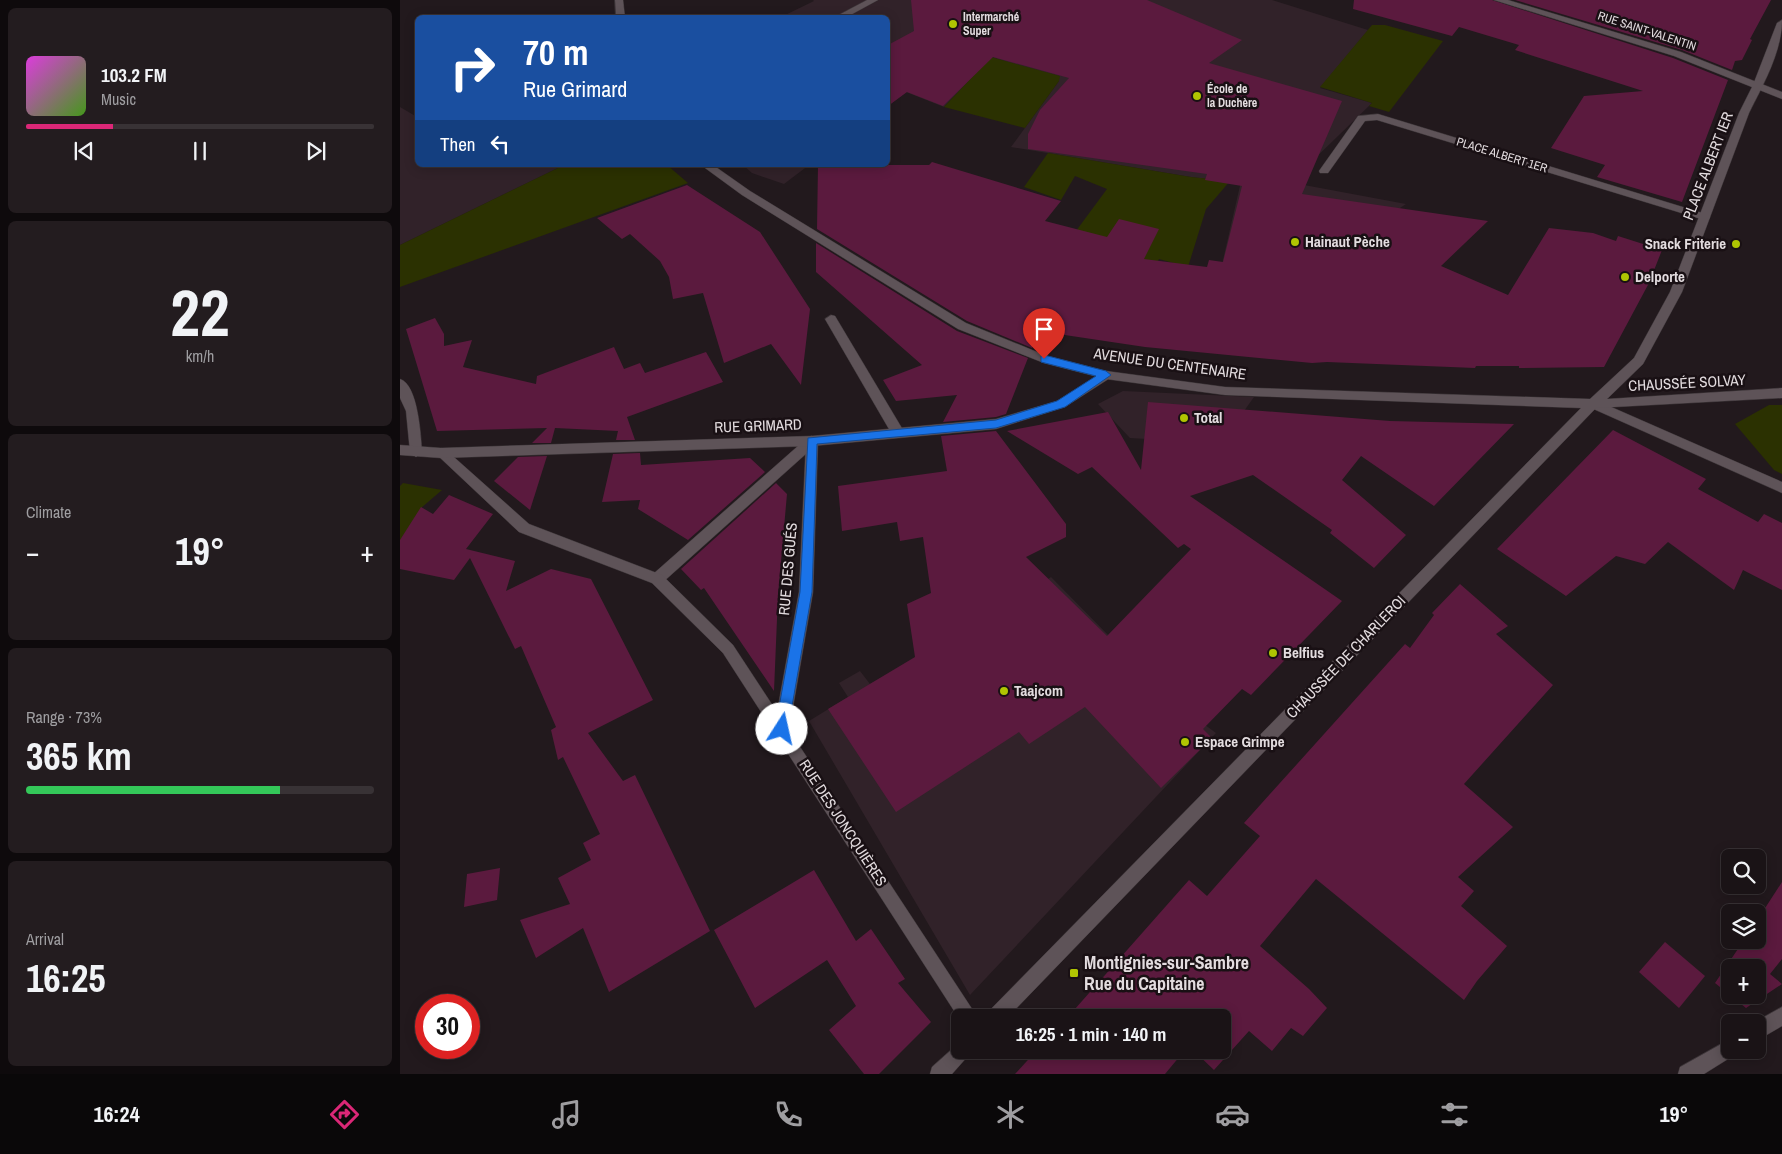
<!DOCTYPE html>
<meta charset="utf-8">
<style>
:root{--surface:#1a1316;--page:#231c1f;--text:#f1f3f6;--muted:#9f9ea1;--line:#383235;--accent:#db2777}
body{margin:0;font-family:"Archivo Narrow",sans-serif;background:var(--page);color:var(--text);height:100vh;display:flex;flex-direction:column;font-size:19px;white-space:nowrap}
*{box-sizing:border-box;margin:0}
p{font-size:16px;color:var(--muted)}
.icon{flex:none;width:28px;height:28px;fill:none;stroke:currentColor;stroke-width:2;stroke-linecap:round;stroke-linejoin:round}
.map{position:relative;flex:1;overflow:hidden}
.side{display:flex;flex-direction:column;gap:8px;padding:8px;background:#0e0a0c;width:400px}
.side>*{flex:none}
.hud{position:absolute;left:15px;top:15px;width:475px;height:152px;border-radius:8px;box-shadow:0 2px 12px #0003,0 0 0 1px var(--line);background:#1a4fa0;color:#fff;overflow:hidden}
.buttons{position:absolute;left:1321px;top:849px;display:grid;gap:10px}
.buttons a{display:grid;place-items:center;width:45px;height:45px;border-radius:8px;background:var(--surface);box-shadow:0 2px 12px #0003,0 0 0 1px var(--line);font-size:25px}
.speed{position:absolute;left:15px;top:994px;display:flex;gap:10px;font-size:25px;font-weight:700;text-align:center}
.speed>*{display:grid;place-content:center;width:65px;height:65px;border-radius:50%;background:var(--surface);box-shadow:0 2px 12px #0003,0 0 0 1px var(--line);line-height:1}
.speed .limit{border:8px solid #d22;background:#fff;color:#111}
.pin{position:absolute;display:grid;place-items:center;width:42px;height:42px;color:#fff;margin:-51px -21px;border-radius:50% 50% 50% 0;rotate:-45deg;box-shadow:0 0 5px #0007}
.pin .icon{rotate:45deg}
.me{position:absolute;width:55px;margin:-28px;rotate:10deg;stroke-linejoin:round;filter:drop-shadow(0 0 4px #0008)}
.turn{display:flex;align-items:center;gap:18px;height:105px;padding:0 25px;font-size:22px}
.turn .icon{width:65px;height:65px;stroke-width:2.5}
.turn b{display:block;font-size:35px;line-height:42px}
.then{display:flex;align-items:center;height:48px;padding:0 25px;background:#0003;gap:10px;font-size:19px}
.big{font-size:38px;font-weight:800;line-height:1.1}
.side .card{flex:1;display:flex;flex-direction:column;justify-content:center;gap:8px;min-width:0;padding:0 18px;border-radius:8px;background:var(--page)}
.side .dial{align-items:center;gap:0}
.dial b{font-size:65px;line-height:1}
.song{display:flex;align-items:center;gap:15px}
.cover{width:60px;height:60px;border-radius:8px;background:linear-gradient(135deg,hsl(300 70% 55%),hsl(100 70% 35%))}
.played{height:5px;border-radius:2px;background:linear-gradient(90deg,var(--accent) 25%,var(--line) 25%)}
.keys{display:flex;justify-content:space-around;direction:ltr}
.heat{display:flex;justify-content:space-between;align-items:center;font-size:28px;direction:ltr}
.charge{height:8px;border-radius:4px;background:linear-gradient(90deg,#34c759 73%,var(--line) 0)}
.trip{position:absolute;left:551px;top:1009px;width:280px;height:50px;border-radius:8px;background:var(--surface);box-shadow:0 2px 12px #0003,0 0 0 1px var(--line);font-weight:800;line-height:50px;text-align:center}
.dock{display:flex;height:80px;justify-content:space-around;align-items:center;background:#0a0809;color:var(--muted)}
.dock .icon{width:35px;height:35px}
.dock .on{color:var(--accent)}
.dock b{font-size:22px;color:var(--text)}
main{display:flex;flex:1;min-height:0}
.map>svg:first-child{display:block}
.built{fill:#312229}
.green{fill:#2b3101}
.building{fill:#5b1a3e;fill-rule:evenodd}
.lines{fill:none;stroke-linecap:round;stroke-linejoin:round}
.service-casing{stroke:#3b3437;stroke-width:1}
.minor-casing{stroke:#3b3437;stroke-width:1}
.tertiary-casing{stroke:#3b3437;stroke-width:1}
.secondary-casing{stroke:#3b3437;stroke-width:1}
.service{fill:#5e5358;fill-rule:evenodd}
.minor{fill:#5e5358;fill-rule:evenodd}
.tertiary{fill:#5e5358;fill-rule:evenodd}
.secondary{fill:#5e5358;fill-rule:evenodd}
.route{fill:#1a73e8;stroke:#114b97}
.poi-dot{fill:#b0c502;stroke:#191014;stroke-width:2}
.labels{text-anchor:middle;stroke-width:5;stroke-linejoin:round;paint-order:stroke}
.far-poi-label{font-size:12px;font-weight:bold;fill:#e3dcdf;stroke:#191014;text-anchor:start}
.far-street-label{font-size:12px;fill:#e3dcdf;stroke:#191014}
.street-label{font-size:15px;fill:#e3dcdf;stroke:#191014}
.poi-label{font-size:15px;font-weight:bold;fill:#e3dcdf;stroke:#191014;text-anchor:start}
.near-poi-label{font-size:18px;font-weight:bold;fill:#e3dcdf;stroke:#191014;text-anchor:start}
</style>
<main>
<section class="side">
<div class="card">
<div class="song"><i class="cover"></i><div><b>103.2 FM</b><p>Music</p></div></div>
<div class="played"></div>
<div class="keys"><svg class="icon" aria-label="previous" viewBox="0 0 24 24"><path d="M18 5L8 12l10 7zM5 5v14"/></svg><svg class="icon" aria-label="pause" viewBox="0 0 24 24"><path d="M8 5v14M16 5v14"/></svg><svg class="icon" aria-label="next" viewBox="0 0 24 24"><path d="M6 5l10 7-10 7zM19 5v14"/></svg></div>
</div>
<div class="card dial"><b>22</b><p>km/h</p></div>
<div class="card"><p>Climate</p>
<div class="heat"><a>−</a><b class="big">19°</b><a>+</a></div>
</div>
<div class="card"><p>Range · 73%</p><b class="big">365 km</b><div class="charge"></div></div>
<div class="card"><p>Arrival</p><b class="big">16:25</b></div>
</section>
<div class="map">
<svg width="1382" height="1074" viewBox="0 0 1382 1074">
<rect width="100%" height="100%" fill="#22191d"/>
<g class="built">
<path d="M413,0H872L968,30L920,88L972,103L904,169L888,182L1006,204L1000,208L820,273L842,177L834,182L791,177L611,147L659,81L592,57L544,107L506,92L488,106V18H379L414,1Z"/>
<path d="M0,107L17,117L18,165H164L0,245Z"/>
<path d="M343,165H409L384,184L352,173Z"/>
<path d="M723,391L854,397L839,418L813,443L730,438L698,404Z"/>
<path d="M651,577L774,702L816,733L570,995L409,721L448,697L439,683L460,671L470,684L612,604Z"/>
</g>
<g class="green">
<path d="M972,25H985L1043,41L989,112L969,106L972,103L920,87Z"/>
<path d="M591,57L660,76L659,81L625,128L544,107Z"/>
<path d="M648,153L791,177L830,181L806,209L788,267L759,259L752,272L656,258L707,189L675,176L661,200L624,187Z"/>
<path d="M164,165H267L288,183L0,287V245Z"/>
<path d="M1369,405H1382V474L1374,470L1335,424Z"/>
<path d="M3,483L42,490L21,508L0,541V486Z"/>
</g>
<g class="building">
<path d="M511,0H747L842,40L809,63L942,101L902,194L1088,221L1041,266L1108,295L1149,228L1193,233L1216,241L1218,236L1262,250L1249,283L1204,367L1119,368V366H1076L1075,368L927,362L912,363L745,347L638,331L632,348L567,321L417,229L418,165H529L532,162L661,201L645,221L707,237L719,219L759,229L744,259L807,267L809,260L823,262L842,186L805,180L807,174L628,149V134L640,110L669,78L593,57L543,106L507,92L488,106V45L514,31Z"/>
<path d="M954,0H1092L1273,58L1328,80L1282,202L1197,177L1205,165L1151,148L1184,96L1243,91L1115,50L1119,45L1059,27L1052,36L953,9Z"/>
<path d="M1115,0H1371L1350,39L1352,40L1342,60L1335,61L1332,70L1282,50Z"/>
<path d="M287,185L360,232L410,309L401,385L371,344L324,363L303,293L273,299L269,277L260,261L230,234L222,239L197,218Z"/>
<path d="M416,243L557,331L628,358L606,414L596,417L543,422L557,395L496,401L483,380L522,365L416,272Z"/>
<path d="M35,318L44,334V346L72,340L63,367L136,384L137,376L214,347L224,369L240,363L245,373L306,352L323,382L227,417L235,440H216L218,431L155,428L151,443H132L147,428L37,431L6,329Z"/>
<path d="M748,402L990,421L1114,424L1034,506L961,456L942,480L1006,535L974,568L930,533L932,530L853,475L790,496L942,601L851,695L842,689L803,729L812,738L761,788L685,707L629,744L619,732L496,812L428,709L515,657L507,604L531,593L523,537L500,541L497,522L442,531L438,486L547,471L541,436L596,431L666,524V537L626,557L707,636L791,549L784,544L778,548L692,467L678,474L607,431L708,412L741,470Z"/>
<path d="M1213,430L1306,479L1298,489L1358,522L1364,514L1382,523V590L1343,570L1334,590L1268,542L1245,564L1216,556L1166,596L1097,549Z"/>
<path d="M240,453L241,465L350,458L365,472L288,540L238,509L240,500L202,502L213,454Z"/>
<path d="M147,456L130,510L94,481L118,457Z"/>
<path d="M376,483L387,494L378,595L374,691L304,588L301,590L281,569Z"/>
<path d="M49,495L93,514L66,549L115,561L106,591L151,569L191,579L253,700L188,733L223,781L235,775L310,931L209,992L183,928L136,958L120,920L170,904L158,878L191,860L183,843L200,834L163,757L158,760L151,730L156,727L121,646L115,649L70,558L54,580L0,569V540L21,507L33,514Z"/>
<path d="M1060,584L1108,626L1096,634L1153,685L1064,784L1113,827L1058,877L1074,891L1061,906L1107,946L1077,981L1064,1000L916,879L860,946L909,989L927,1008L903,1036L891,1028L872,1051L849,1031L814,1070L793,1050H822V1018H667L789,880L807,896L860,836L844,823L1005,644L1010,648L1034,615L1032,613Z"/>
<path d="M100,868L97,900L64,907L67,874Z"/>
<path d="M414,870L456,941L471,929L505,979L498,983L531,1022L479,1074H464L429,1030L456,1006L427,960L355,1008L314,930Z"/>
<path d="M1382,882V959L1370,974L1382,984L1346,1008L1315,983L1344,940H1358V919ZM1330,968H1358V995H1330Z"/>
<path d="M1265,942L1305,976L1279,1008L1239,972Z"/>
<path d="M637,1050H785L765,1074H615Z"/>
</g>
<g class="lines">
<g class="service-casing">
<g id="service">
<path d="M431,315L435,316L503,430L504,433L503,436H493L425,319Z"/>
<path d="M0,379C18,384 21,436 22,452L16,457L10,452L6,411L0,398Z"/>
<path d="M412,436L417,438L418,441L417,444L262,583H252L250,579L252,575L407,438Z"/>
</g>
</g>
<g class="minor-casing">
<g id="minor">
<path d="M467,0H478L445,18H433Z"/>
<path d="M1094,0H1108L1281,52L1382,92V99L1274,56Z"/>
<path d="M978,114L1309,215L1310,217L1309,219H1301L977,120L965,121L928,173H920L919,171L958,116Z"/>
<path d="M1193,399L1382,482V493L1189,407L1187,404Z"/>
<path d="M412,436L418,441L413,592L389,730L578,1018H560V1020L323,653L252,583L119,532L35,453L41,448L46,450L129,524L262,575L333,645L377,712L399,592L406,441Z"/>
<path d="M1382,1007V1026L1358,1040V1022H1355Z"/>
<path d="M1330,1039V1050H1338L1336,1054L1304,1074H1278L1280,1067Z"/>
</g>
</g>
<g class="tertiary-casing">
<path id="tertiary" d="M706,371L710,372L712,375L710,378L665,407L596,429L412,446L41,458L0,455V445L41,448L412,436L596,419L657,401Z"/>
</g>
<g class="secondary-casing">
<g id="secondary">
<path d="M215,0H223L225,18H216Z"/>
<path d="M1382,20C1382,52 1363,85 1349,113L1282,292L1243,364L1207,399L1382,388V398L1196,408L607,1018H585L588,1012L1181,408L825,395L706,379L644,363L558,329L342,195L301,165H313L350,191L566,323L647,356L706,371L825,387L1190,399L1234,358L1270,292L1339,113L1353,85L1377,23Z"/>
<path d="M560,1042V1050H571L568,1056L552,1074H530L532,1067Z"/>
</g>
</g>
<use href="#service" class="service"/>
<use href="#minor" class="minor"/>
<use href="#tertiary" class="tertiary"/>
<use href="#secondary" class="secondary"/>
</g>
<path class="route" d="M644,355L706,371L711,375L665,407L596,428L417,444L412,592L388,729L386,733L382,735L377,733L375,729L400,592L408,438L596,420L657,401L696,376L641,362V356Z"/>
<g class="poi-dot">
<circle cx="553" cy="24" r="5"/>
<circle cx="797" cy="96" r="5"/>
<circle cx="895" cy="242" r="5"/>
<circle cx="1336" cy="244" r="5"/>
<circle cx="1225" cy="277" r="5"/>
<circle cx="784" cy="418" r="5"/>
<circle cx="873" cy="653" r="5"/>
<circle cx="604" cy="691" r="5"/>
<circle cx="785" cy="742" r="5"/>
<rect x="669" y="968" width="10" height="10" rx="2.5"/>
</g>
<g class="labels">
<g class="far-poi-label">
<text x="563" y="21">Intermarché<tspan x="563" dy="14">Super</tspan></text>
<text x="807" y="93">École de<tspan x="807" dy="14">la Duchère</tspan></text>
</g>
<g class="far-street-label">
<text transform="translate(1247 31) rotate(18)" y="4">RUE SAINT-VALENTIN</text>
<text transform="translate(1102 155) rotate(17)" y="4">PLACE ALBERT 1ER</text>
</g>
<g class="street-label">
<text transform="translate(1308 166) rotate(-69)" y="5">PLACE ALBERT IER</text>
<text transform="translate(770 364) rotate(8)" y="5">AVENUE DU CENTENAIRE</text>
<text transform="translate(1287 383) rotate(-3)" y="5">CHAUSSÉE SOLVAY</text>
<text transform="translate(358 426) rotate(-2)" y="5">RUE GRIMARD</text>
<text transform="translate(388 569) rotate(-85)" y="5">RUE DES GUÉS</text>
<text transform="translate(946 657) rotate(-46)" y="5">CHAUSSÉE DE CHARLEROI</text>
<text transform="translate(443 823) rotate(57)" y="5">RUE DES JONCQUIÈRES</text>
</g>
<g class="poi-label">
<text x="905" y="247">Hainaut Pèche</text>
<text x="1326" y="249" text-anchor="end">Snack Friterie</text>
<text x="1235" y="282">Delporte</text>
<text x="794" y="423">Total</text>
<text x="883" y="658">Belfius</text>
<text x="614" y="696">Taajcom</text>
<text x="795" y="747">Espace Grimpe</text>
</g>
<g class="near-poi-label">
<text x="684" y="969">Montignies-sur-Sambre<tspan x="684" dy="21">Rue du Capitaine</tspan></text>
</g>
</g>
</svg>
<div class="buttons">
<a><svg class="icon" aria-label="search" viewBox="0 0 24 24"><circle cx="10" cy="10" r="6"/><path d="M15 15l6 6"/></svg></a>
<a><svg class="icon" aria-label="layers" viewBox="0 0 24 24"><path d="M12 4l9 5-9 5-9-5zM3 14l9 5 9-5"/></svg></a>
<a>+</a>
<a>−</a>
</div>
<div class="speed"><div class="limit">30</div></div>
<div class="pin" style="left:644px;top:359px;background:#d93025"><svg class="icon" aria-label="arrive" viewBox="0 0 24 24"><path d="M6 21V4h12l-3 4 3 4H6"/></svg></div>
<svg class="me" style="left:382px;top:729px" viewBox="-20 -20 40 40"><circle r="19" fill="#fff"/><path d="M0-13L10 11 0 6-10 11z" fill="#1a73e8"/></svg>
<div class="trip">16:25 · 1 min · 140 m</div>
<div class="hud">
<div class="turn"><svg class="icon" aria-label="right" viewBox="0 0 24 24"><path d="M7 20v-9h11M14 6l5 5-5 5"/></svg><div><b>70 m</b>Rue Grimard</div></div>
<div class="then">Then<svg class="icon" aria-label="left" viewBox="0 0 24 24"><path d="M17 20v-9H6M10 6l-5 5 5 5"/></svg></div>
</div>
</div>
</main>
<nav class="dock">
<b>16:24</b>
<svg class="icon on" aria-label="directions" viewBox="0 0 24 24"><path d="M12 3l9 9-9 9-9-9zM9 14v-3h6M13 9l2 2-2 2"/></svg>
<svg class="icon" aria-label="music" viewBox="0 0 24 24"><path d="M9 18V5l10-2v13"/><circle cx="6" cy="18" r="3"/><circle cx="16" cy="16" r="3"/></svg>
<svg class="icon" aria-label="phone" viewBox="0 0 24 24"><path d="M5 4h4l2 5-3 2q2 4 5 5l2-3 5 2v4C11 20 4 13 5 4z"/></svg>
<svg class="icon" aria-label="climate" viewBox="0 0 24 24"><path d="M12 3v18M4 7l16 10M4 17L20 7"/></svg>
<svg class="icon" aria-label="car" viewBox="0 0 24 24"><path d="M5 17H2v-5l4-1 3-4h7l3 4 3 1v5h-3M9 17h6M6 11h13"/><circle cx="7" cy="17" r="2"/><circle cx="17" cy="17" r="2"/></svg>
<svg class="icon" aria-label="filters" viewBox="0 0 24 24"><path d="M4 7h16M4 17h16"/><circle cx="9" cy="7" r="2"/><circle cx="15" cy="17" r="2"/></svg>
<b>19°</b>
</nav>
